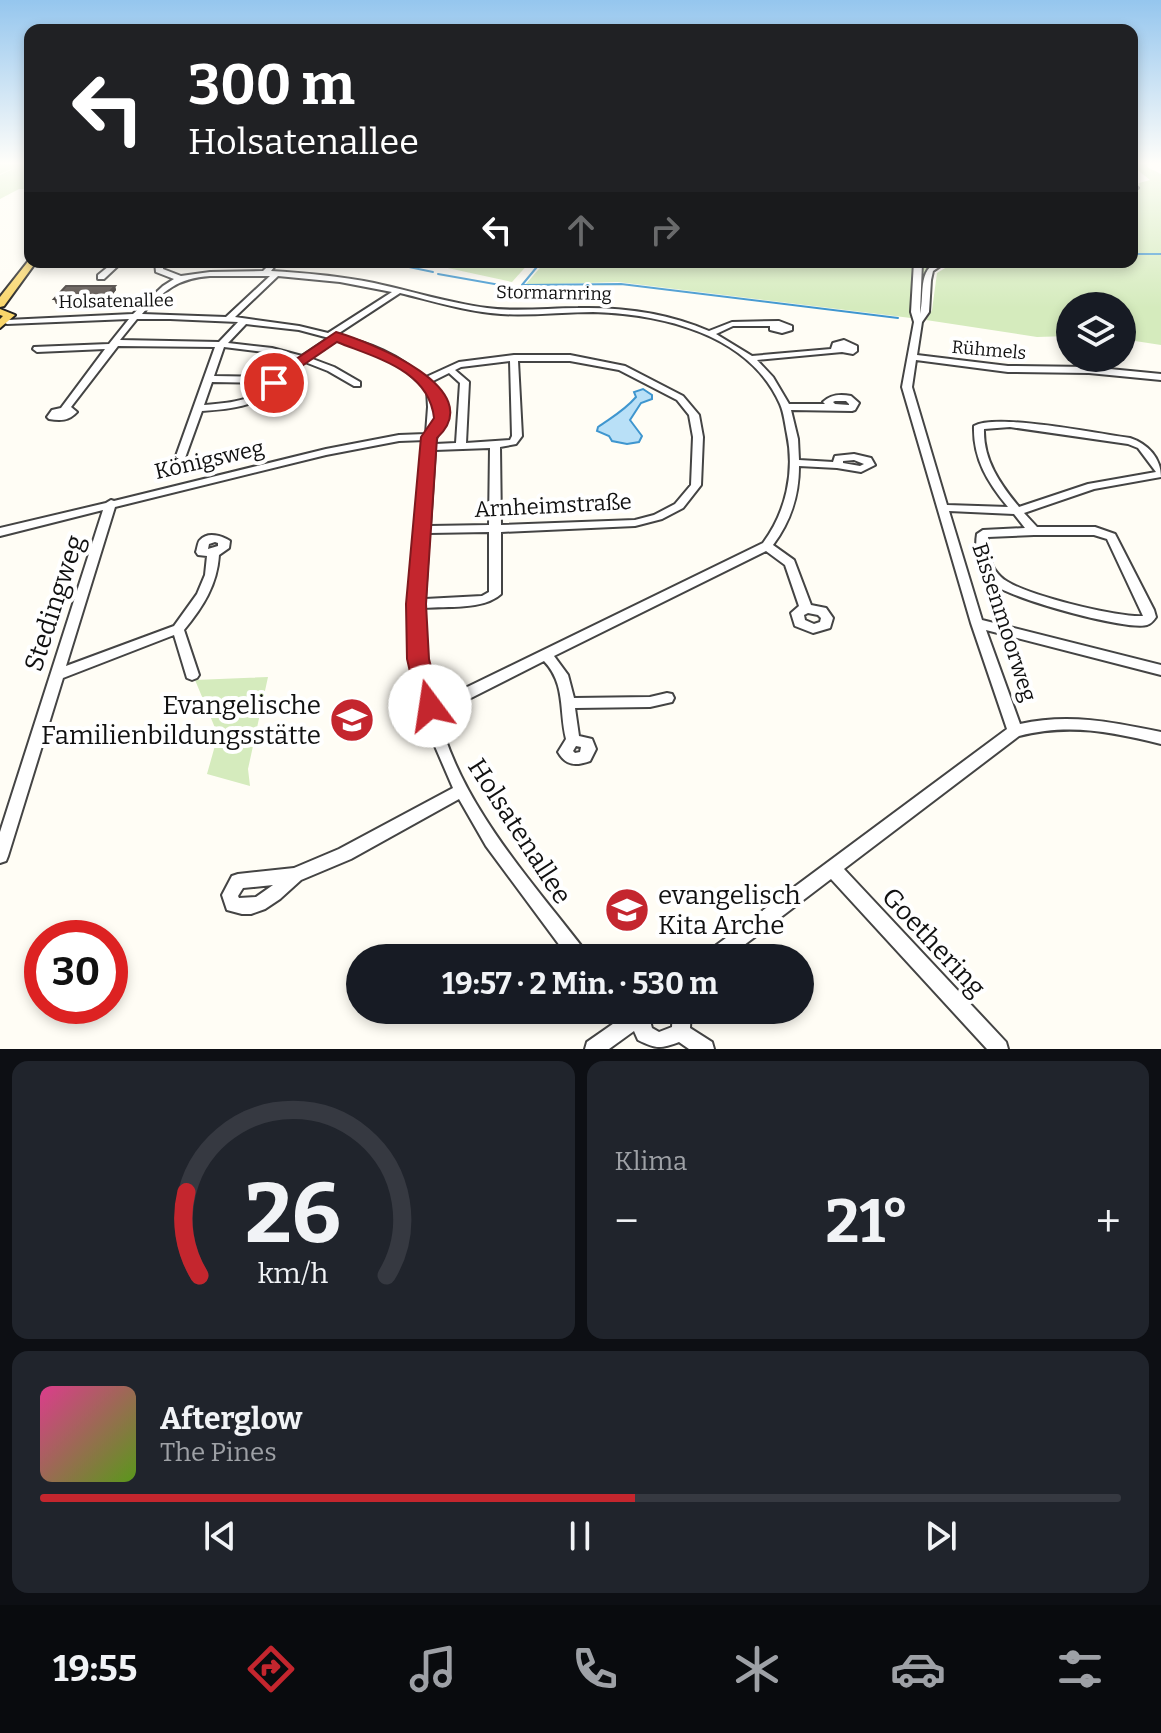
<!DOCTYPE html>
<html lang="de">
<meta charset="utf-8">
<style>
:root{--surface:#171b24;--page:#20242c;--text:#f1f3f6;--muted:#9ea1a6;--line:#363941;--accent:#c4262e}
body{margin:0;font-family:Bitter,serif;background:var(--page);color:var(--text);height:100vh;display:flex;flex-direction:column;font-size:30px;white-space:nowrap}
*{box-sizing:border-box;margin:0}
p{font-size:26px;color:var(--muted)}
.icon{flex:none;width:44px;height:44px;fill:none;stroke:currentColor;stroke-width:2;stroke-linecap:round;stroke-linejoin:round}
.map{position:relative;height:1049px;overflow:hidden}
.panel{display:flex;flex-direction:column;gap:12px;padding:12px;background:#0d0f14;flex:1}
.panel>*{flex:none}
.top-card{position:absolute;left:24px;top:24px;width:1114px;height:244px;border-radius:16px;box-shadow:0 4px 12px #0003;background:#202124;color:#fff;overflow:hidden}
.tools{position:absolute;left:1056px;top:292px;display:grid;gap:16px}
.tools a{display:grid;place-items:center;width:80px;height:80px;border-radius:50%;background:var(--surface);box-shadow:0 4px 12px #0003;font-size:40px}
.speed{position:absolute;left:24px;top:920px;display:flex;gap:16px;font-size:40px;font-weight:700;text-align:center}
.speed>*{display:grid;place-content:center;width:104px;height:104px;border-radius:50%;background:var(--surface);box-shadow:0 4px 12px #0003;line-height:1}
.speed .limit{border:12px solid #d22;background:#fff;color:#111}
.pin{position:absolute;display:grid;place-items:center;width:68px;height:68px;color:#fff;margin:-34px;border:4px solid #fff;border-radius:50%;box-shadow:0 2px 8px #0007}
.me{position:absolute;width:88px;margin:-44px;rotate:346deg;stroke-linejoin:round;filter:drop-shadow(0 0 6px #0008)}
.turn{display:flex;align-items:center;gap:28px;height:168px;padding:0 32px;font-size:36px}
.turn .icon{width:104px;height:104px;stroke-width:2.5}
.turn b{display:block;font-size:56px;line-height:68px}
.lanes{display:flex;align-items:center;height:76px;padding:0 32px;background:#0003;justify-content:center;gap:40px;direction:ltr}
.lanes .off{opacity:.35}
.big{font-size:60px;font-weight:700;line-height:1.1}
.panel .card{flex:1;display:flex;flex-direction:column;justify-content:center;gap:12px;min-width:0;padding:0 28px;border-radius:16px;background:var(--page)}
.panel .dial{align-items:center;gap:0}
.dial svg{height:208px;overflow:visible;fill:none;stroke:var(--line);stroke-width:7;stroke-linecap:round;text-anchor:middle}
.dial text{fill:var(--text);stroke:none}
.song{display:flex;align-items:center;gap:24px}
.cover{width:96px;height:96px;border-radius:12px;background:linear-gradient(135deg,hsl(330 70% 55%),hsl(90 70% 35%))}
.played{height:8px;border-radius:4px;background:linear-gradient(90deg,var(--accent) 55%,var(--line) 55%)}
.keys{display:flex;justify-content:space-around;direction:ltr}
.heat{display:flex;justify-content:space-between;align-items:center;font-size:44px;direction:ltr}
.panel .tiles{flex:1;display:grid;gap:12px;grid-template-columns:1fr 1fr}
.card:last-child{grid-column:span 2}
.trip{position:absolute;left:346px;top:944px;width:468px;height:80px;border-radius:40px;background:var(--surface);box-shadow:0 4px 12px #0003;font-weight:700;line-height:80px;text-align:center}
.tabs{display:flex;height:128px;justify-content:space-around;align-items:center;background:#090b0e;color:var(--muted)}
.tabs .icon{width:56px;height:56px}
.tabs .active{color:var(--accent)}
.tabs b{font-size:36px;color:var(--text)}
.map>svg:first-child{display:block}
.green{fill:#d5ebbd}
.water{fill:#b9e0f7;stroke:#3f96cf;stroke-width:2}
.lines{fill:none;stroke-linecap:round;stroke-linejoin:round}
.stream{stroke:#3f96cf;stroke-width:2}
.minor-casing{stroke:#444;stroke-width:4}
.major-casing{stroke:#222;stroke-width:4}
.minor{fill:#fff;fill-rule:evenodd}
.major{fill:#f9d66b;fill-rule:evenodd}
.wall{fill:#4d4742}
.shaded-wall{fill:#3f3936}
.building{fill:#5a524d;stroke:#3f3936;stroke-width:2}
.route{fill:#c4262e;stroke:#7f191e;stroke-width:2}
.labels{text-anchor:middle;stroke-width:8;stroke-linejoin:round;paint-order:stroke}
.far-street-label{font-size:18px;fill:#111;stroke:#fff}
.street-label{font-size:22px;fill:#111;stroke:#fff}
.near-street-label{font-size:26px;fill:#111;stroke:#fff}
.near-poi-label{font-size:26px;fill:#111;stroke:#fff;text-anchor:end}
</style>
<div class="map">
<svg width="1161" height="1049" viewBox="0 0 1161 1049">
<rect width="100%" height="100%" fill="#fffdf5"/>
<g class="green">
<path d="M0,162H30V189H19L0,199V175L19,166L0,174Z"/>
<path d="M1135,162H1148L1147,167L1161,174V345L1122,339V306H1070V336L1037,337L926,320L932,310L937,273L955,262H1132V185L1150,180L1134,167Z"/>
<path d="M420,262H530L512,282Z"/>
<path d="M545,262H933L929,264L922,285L923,311L919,319L618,282L525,285Z"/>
<path d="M268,677L248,769L250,786L207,774L218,735L195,680Z"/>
</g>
<path class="water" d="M643,389L652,395V399L641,403L630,420L642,436L639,442L627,444L612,441L609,436L597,431L598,427C612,417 624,411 636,397L634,392Z"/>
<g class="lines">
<g class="stream">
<path d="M1132,254H1161"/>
<path d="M541,262L522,285L621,284L898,318"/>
<path d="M409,267L433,272"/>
<path d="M438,274L522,289"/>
</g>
<g class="minor-casing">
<g id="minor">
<path d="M1132,187L1135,186L1138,188L1132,191Z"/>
<path d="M114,262L121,263L104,279H98V275Z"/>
<path d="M155,262H163V269L181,276L210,272L263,271L270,264L266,262H278L271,271C305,273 340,276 374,283C411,291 449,303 487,308C517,312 548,308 578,308C623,307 668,313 709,331L732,322L779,321L792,326V330L782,333L770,330V326H733L716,334L752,356L831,349L833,343L844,340L857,346V351L853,354L842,352L757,360L773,377L789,404H825L823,402C831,394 841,394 851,396L859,403L855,410L852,411L791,410L798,439L799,460L833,462L835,456L854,454L871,458L875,465L861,472L837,468L799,466C799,496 791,521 773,545L794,560L811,605L826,608L833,618L830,628L813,633L795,626L791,613L799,606L785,565L766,551L554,656L568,675L574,698L650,697L667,693L672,694L674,698L672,702L650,707L575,708L579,736L592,739L596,749L590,761C576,766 566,766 558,752L566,739C559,711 566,684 544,661L469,699L437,709C457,801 530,879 586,952L589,958H569L486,846L459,799L351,859L301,880L280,899L265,909L251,914H242L227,910L222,895L232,876L238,874L294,868L339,849L453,788L428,730L410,638L412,607L410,604L413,601L426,440L399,441L326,455L115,507L66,666L174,626L197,594L205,575L207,556L198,555L196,552C197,550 198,541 200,540C208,531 222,536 230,541L229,548L219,555C217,585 203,607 184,630L199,675L197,678L192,680L187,678L174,635L63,678L8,856L6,861L0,863V832L103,510L0,536V528L106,503L111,500L114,501L326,449L399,435L426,434L428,407L427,390L401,366L354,344L337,340L310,358L334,367L360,382V386H354L328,371L305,362L277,381L279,386L277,388C256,407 229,409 202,411L185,458H177L176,456L215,347L118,346L71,407L77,412C69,421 60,421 49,419L47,417L52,410L61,408L105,349L37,352L33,349L34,347L109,344L129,319L7,324L3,322L7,320L133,314L163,286L174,279L156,272ZM210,276H270L226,317L142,314C163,291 178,278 210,276ZM278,276L340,282L392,292L328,333L299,326L235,317ZM400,293C433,301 467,312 501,314C532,316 562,312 593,312C662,314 749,334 780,404C784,413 785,424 787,434C795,472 786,512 763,543L459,691L435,699L422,638L424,608C447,606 484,610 501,594V532L635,526L662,519L683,508L701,485L703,437L699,415L683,396L625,366L570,355H514L459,362L424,378C399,354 370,343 336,335ZM137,319H170L238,322L219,342L120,340ZM246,324L299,330L329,338L302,356L272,348L228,343ZM224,347L272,353L297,359L270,377L214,376ZM510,361L512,436L510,440L466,443L469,382L455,370L461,367ZM518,361H570L619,370L677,400L689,415L693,437L691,485L675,504L654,515L635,520L501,525L500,447L516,444L522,436ZM449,373L460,383L456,443L435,444C436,435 439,433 443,425C451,409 442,390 429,383ZM212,382L268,383L269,385C251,402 227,403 204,405ZM835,401H846L849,404V405L835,404L833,402ZM490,448L489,525L430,526L435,450ZM854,460L864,464L860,466L843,463V461ZM489,532V592L482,596L425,599L429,533ZM215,542L218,543V546L208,549L209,544ZM808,613L818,615L821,618L820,622L814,624L805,620L804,615ZM576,746L581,747L580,752L575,753L573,751ZM273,885L256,897L239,898L238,896L243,888Z"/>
<path d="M914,262H922L920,314C925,294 916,262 946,262L933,271L931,280L929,312L922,322L917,355L1008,366L1089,367L1161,374V380L1089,373L1008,372L916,360L912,387L947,505L1008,507C988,483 973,459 974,426C997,413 1099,434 1130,438C1148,444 1161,458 1161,477L1094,489L1024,513L1037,527H1095L1115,534L1154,610L1156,617C1153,621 1152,623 1147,625C1127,631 1012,599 995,585C980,574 974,552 977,534L983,530L1025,528L1014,514L949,511L982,620L1161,665V675L986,630L1020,724C1068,713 1113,722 1161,732V744C1111,732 1070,723 1019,736L844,869L1006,1042L1008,1049H987L831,879L727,958H704L707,952L1007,729L971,623L902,387L914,322L911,312ZM1010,427L1128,444L1138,448L1156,472L1088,484L1019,507C1000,484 983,460 984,429ZM1034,535H1094L1107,539L1143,616C1119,618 1018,594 1001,577C990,567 987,551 988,537Z"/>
<path d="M629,1010H647L652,1028L659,1032L672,1027L673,1010H691L690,1028L712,1042L714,1049H689L679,1042C660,1049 656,1049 638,1040L634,1031L609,1049H585L587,1042L630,1012Z"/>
</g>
</g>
<g class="major-casing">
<g id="major">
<path d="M30,259V262H36L4,306L0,307V297Z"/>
<path d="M0,309L15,315L0,328V319L3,316L0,315Z"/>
</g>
</g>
<use href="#minor" class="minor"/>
<use href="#major" class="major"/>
</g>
<path class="wall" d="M115,286L116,290L105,304H56L54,299Z"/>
<path class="shaded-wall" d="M115,286L116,290L105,304L103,299Z"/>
<path class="building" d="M66,286H115L103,299H54Z"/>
<linearGradient id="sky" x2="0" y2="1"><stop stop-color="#95c6ee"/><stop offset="0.53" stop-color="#fffefa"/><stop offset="1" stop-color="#fffefa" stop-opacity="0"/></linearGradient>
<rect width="1161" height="308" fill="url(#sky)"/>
<path class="route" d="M336,332C370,342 490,389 437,438L426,604L429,659L441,706L438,712H422L418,706L407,659L406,604L421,437L434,418C429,370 376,358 337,342L280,381L279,386H269L265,380Z"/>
<defs>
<g id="school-disc" transform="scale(2.3)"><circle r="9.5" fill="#c4262e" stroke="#fff"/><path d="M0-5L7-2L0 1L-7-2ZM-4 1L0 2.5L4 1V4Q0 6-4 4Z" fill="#fff"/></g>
</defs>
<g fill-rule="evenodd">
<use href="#school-disc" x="352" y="720"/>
<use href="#school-disc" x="627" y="910"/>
</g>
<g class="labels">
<g class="far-street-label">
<text transform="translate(554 293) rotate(1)" y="6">Stormarnring</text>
<text transform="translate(116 301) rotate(-1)" y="6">Holsatenallee</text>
<text transform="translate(989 350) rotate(5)" y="6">Rühmels</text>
</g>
<g class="street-label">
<text transform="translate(209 459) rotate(-13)" y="8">Königsweg</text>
<text transform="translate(553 505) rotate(-3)" y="8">Arnheimstraße</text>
<text transform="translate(1005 622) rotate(72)" y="8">Bissenmoorweg</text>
</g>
<g class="near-street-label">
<text transform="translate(54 603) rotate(-72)" y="9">Stedingweg</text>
<text transform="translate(520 831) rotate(57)" y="9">Holsatenallee</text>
<text transform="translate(934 942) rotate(47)" y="9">Goethering</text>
</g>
<g class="near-poi-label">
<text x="321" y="714">Evangelische<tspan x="321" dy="30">Familienbildungsstätte</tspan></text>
<text x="658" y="904" text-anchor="start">evangelisch<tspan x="658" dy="30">Kita Arche</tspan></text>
</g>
</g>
</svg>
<div class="tools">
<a><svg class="icon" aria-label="layers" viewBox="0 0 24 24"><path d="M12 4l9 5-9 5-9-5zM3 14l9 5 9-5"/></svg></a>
</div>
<div class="speed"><div class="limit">30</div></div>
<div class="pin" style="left:274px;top:383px;background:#d93025"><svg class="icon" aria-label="arrive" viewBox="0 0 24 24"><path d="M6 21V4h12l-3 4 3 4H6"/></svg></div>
<svg class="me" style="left:430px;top:706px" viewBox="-20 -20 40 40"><circle r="19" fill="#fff"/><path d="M0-13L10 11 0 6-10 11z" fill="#c4262e"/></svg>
<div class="trip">19:57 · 2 Min. · 530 m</div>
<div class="top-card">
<div class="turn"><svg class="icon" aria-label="left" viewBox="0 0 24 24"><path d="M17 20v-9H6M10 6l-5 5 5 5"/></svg><div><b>300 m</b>Holsatenallee</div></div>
<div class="lanes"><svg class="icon" aria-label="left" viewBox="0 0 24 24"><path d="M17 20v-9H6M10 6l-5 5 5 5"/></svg><svg class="icon off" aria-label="ahead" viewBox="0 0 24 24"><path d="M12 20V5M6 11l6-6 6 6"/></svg><svg class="icon off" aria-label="right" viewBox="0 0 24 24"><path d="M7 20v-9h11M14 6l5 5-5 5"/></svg></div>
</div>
</div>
<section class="panel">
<div class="tiles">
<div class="card dial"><svg viewBox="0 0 100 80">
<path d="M14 69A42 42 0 1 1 86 69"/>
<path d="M14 69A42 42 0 0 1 9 37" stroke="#c4262e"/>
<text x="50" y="56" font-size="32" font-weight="700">26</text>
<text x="50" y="72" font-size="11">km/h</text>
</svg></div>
<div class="card"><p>Klima</p>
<div class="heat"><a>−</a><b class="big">21°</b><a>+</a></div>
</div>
<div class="card">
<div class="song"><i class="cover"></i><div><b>Afterglow</b><p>The Pines</p></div></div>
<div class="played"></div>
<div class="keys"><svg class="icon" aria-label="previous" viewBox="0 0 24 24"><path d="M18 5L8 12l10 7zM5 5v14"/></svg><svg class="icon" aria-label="pause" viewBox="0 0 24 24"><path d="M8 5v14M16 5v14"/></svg><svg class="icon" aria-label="next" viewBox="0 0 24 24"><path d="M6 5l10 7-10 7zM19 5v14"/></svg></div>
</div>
</div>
</section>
<nav class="tabs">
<b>19:55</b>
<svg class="icon active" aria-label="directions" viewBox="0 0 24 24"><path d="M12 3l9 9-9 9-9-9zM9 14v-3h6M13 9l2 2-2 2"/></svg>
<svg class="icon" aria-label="music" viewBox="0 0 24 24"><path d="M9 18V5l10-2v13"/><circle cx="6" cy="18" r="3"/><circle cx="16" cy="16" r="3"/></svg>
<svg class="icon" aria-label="phone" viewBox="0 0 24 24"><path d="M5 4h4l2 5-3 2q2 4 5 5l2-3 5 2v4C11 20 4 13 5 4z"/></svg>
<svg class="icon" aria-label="climate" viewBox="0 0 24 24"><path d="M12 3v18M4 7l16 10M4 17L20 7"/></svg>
<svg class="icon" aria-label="car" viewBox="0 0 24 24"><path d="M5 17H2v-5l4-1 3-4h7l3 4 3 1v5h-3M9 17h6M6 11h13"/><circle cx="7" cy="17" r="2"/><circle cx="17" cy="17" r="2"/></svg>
<svg class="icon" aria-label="filters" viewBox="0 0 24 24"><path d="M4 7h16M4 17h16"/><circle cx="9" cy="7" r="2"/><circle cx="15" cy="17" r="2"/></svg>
</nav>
